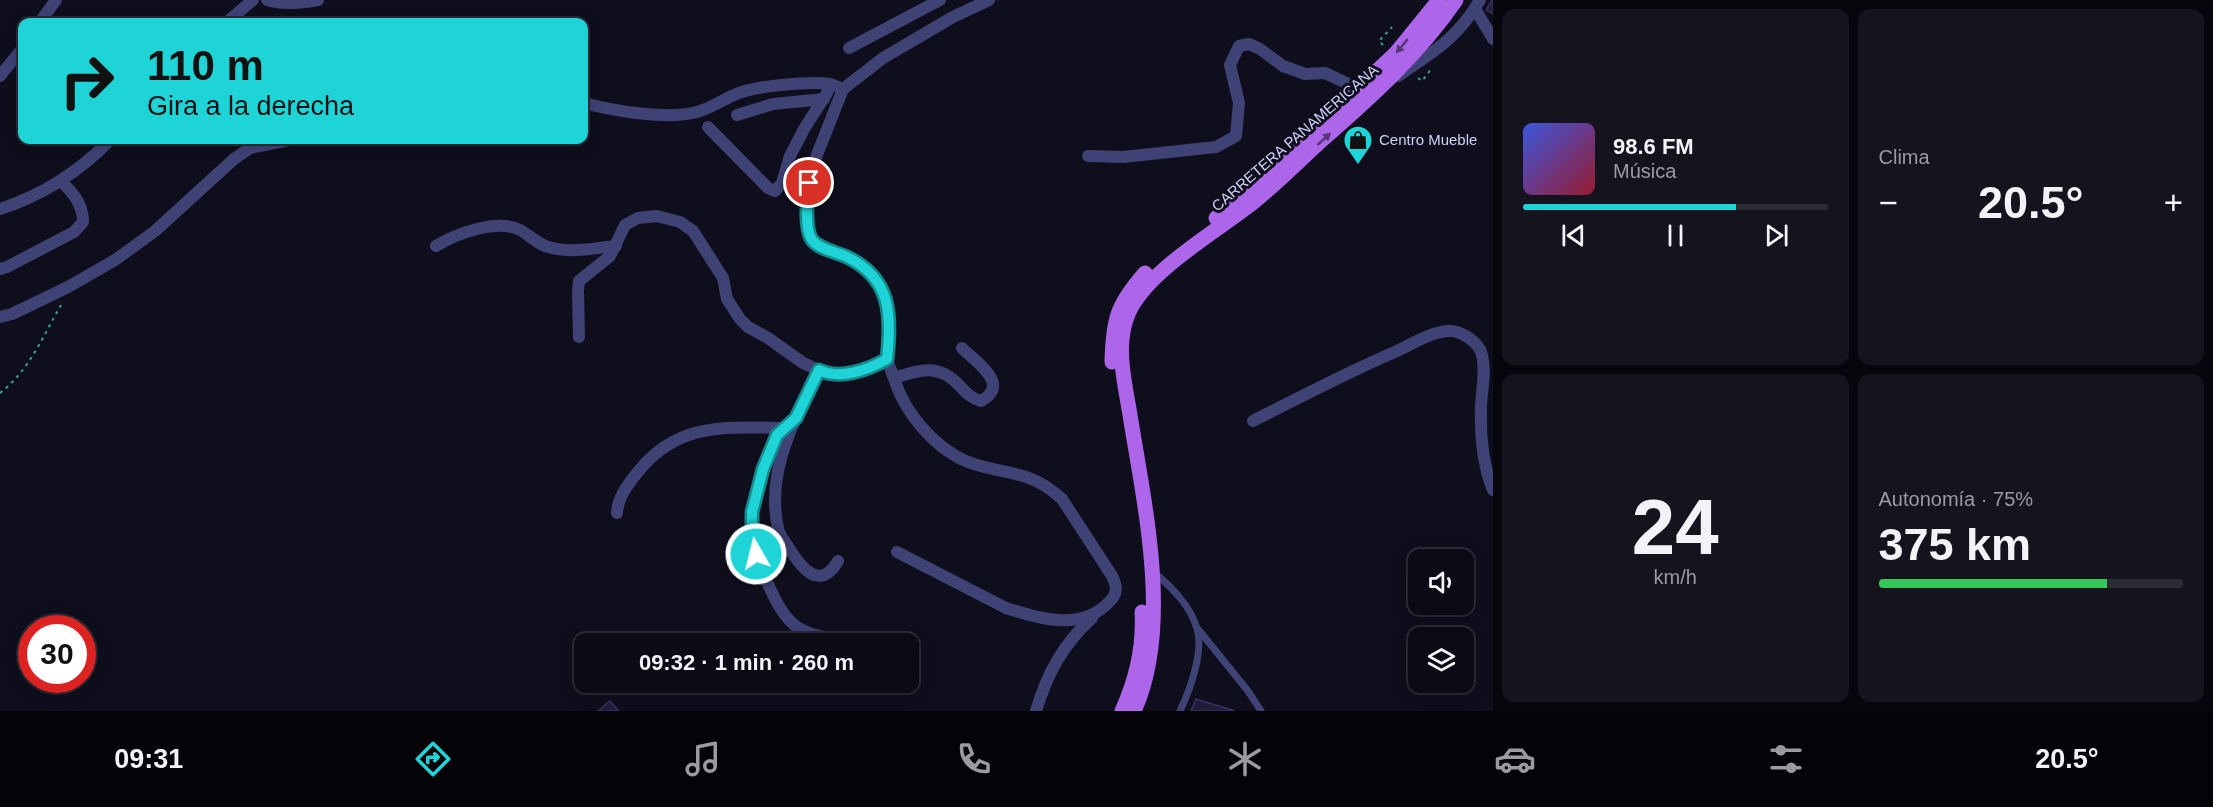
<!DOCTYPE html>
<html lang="es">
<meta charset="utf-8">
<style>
:root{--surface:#0b0a15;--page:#14131e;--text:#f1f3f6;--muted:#9a9aa0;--line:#2b2b34;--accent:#1ed4d7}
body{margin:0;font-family:Helvetica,sans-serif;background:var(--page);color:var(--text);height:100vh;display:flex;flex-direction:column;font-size:22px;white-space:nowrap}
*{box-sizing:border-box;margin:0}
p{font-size:20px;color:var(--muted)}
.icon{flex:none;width:33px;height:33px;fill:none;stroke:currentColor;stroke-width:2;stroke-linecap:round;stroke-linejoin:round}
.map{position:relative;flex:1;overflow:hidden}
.drawer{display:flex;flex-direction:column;gap:9px;padding:9px;background:#06060c;width:720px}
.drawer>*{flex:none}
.banner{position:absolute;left:18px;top:18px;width:570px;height:126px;border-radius:12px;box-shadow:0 3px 15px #0003,0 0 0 2px var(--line);background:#1ed4d7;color:#111;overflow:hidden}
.controls{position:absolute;left:1408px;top:549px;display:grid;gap:12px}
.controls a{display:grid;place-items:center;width:66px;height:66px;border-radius:12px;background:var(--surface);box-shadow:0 3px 15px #0003,0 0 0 2px var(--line);font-size:30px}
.speed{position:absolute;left:18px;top:615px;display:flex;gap:12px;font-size:30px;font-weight:700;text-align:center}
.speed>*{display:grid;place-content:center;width:78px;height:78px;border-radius:50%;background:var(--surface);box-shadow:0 3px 15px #0003,0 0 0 2px var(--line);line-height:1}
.speed .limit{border:9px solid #d22;background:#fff;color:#111}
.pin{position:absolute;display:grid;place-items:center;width:51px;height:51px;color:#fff;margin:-26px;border:3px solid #fff;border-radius:50%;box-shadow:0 2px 6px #0007}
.me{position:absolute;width:66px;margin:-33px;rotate:352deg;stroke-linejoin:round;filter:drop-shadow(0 0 4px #0008)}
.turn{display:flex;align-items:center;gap:21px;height:126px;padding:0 30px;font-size:27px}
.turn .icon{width:78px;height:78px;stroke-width:2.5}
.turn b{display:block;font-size:42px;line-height:51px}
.big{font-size:45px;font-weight:800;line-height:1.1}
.drawer .widget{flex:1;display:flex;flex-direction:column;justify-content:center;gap:9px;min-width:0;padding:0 21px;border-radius:12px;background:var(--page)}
.drawer .dial{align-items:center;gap:0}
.dial b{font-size:78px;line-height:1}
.song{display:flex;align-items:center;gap:18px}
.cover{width:72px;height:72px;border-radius:9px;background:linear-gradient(135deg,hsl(230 70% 55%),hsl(350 70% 35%))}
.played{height:6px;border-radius:3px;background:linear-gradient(90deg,var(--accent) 70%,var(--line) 70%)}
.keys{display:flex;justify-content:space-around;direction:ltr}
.heat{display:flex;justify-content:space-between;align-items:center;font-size:33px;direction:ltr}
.charge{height:9px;border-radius:4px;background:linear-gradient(90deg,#34c759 75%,var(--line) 0)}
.drawer .tiles{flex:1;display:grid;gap:9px;grid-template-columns:repeat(2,1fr)}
.trip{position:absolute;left:574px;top:633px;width:345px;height:60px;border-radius:12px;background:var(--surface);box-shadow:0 3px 15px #0003,0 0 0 2px var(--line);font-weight:800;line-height:60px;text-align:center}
.menu{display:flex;height:96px;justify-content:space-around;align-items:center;background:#040408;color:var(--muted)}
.menu .icon{width:42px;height:42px}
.menu .active{color:var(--accent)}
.menu b{font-size:27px;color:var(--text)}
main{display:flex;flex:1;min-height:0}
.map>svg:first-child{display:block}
.building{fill:#201d3a;stroke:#373263;stroke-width:1.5}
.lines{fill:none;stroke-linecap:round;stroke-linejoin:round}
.path{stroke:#3da091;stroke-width:2;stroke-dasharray:3 4.5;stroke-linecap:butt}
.service{stroke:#3f4275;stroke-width:7}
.minor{stroke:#3f4275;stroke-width:12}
.primary{stroke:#ad66ea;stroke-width:15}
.oneway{fill:#563679}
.route-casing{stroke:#148a8c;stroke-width:15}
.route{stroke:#1ed4d7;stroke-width:10}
.labels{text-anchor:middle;stroke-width:6;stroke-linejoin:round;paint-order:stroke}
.street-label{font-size:15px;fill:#d1d0f8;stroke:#0f0e1c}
.poi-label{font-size:15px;fill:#d1d0f8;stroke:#0f0e1c;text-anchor:start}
</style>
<main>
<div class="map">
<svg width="1493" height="711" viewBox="0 0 1493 711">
<rect width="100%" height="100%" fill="#0f0e1c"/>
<g class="building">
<path d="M1492,0H1493V14L1486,10Z"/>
<path d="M1196,699L1235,711H1191Z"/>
<path d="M610,701L619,711H598Z"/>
</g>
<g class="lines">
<g class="path">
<path d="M1383,45L1379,41L1392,27"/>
<path d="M1418,78L1422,81L1432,68"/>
<path d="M0,393C29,371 43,336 61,305"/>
</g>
<g class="service">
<path d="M1155,573C1171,587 1191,606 1197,629C1204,651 1190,690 1180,711"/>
<path d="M1198,629L1248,691L1261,711"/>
</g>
<g class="minor">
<path d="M267,0C284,5 301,3 318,0"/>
<path d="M1475,9L1493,39"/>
<path d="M40,22L56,0"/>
<path d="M227,22L253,0"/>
<path d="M849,48L940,0"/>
<path d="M0,76L22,49"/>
<path d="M1398,76C1434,51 1457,39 1480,0"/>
<path d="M584,103C614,111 667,120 697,112C712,108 725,98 739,93C757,86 811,81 830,84C834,85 839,87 843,89"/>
<path d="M737,115L773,104L824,99"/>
<path d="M708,127L768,188L775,191L782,183L790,156L804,129L827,93L830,84"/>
<path d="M1088,156L1123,157L1216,147L1236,136L1239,103L1230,65L1239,46L1249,44L1260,49L1283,66L1305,74L1325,73L1359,89"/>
<path d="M0,209C43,195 79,172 110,140"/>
<path d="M436,246C456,234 497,218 520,230C531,236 539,246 552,248C572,253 595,248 616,246"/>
<path d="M0,269L7,267L74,232L83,222C83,204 73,193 61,181"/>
<path d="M0,317L12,314L68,287L115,260L155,231L234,159L250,148L289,140"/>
<path d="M579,337L578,291L579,281L610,256L625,225L638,218L657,216L680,222L693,231L723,278L727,299L740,319L748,327L768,338L803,363L830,375L848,373L874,366L887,359L889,316L887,299L880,285L863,265L813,241L808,231L807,195L811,170L843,89L883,58L953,17L989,0"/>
<path d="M887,359C891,370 895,382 900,394C914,424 944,456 977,465C1012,475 1033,472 1062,499L1112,576C1117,586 1118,593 1110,601C1082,632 1040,619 1006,608L897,552"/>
<path d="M819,370C799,411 775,454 775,500C775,509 776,519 778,528C779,535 785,542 789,548C801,568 820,592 838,561"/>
<path d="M894,378C919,370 938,363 959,385C966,393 971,398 981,401C1011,384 977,363 962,348"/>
<path d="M796,418C790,422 783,427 779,433C764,452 750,510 752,534C754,552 761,569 769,586C775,600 784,618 797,627C814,638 840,639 859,642"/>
<path d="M1253,421C1300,397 1348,372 1397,351C1412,344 1431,332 1448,331C1461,330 1479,342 1482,355C1486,372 1482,389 1481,405C1480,435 1482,463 1493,490"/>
<path d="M617,513C618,497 627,486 637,473C677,422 725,427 783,428"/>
<path d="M1036,711C1047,674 1063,644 1092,618"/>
</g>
<g class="primary">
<path d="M1216,218L1249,191L1396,53L1439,0"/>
<path d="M1112,362C1113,319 1117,305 1145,273"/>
<path d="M1122,711C1136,680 1144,645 1142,612"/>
<path d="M1134,711C1172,628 1145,508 1131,421C1126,387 1114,347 1128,314C1146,271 1218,231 1255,201C1278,182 1300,160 1322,140C1371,97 1419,54 1456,0"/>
</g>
</g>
<defs><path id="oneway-solid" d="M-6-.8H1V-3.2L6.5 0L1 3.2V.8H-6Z" transform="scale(1.5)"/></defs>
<g class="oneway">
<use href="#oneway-solid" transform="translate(1402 46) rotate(130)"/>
<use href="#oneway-solid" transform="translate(1324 139) rotate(-42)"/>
</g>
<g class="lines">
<g class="route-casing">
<path id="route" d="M756,554L752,534V512L763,469L777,435L796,418L819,370C840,380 868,370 887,359C892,315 891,278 847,257C837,252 821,250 813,241C804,231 807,196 809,183"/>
</g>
<use href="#route" class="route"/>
</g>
<defs>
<g id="shop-pin" transform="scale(1.5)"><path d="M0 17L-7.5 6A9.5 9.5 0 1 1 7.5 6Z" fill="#1ed4d7" stroke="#0f0e1c"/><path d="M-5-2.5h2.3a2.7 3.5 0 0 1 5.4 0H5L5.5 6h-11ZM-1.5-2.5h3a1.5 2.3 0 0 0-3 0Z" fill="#111"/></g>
</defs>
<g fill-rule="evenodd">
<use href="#shop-pin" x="1358" y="140"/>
</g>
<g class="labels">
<g class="street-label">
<text transform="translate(1295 138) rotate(-41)" y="5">CARRETERA PANAMERICANA</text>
</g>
<g class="poi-label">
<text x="1379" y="145">Centro Mueble</text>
</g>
</g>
</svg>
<div class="controls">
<a><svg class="icon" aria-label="sound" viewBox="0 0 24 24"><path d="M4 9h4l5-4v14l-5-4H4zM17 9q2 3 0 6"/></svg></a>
<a><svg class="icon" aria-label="layers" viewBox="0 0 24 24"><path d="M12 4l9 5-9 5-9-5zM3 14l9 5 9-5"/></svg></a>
</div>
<div class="speed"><div class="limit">30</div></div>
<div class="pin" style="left:809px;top:183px;background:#d93025"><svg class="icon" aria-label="arrive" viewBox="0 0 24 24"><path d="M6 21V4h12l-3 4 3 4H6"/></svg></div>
<svg class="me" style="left:756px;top:554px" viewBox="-20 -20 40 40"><circle r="17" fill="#1ed4d7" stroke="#fff" stroke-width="3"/><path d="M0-11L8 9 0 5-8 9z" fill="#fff"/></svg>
<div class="trip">09:32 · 1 min · 260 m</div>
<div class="banner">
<div class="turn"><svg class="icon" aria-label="right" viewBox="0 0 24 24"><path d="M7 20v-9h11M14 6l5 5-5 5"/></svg><div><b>110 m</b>Gira a la derecha</div></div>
</div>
</div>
<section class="drawer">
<div class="tiles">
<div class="widget">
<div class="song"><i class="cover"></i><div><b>98.6 FM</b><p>Música</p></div></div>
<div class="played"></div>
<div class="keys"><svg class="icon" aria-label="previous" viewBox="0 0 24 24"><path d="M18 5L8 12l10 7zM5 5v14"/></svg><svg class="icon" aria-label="pause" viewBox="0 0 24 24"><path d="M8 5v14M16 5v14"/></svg><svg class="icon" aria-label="next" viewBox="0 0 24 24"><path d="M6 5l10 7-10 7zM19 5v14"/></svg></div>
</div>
<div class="widget"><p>Clima</p>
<div class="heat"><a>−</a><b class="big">20.5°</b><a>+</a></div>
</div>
<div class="widget dial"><b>24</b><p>km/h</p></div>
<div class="widget"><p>Autonomía · 75%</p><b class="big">375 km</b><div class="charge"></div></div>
</div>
</section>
</main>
<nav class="menu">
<b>09:31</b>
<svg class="icon active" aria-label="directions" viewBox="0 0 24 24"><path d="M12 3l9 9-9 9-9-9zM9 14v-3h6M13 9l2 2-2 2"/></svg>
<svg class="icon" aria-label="music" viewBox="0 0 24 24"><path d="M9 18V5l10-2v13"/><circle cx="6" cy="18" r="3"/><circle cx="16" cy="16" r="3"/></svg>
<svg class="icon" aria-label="phone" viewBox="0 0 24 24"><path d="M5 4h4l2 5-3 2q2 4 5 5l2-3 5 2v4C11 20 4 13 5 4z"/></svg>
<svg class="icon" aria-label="climate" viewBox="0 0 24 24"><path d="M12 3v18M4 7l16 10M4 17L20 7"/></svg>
<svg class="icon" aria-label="car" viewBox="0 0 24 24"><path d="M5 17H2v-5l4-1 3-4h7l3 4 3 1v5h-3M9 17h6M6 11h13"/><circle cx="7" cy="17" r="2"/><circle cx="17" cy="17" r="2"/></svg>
<svg class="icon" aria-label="filters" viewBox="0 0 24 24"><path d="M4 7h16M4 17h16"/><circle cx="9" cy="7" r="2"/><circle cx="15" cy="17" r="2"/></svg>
<b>20.5°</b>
</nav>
